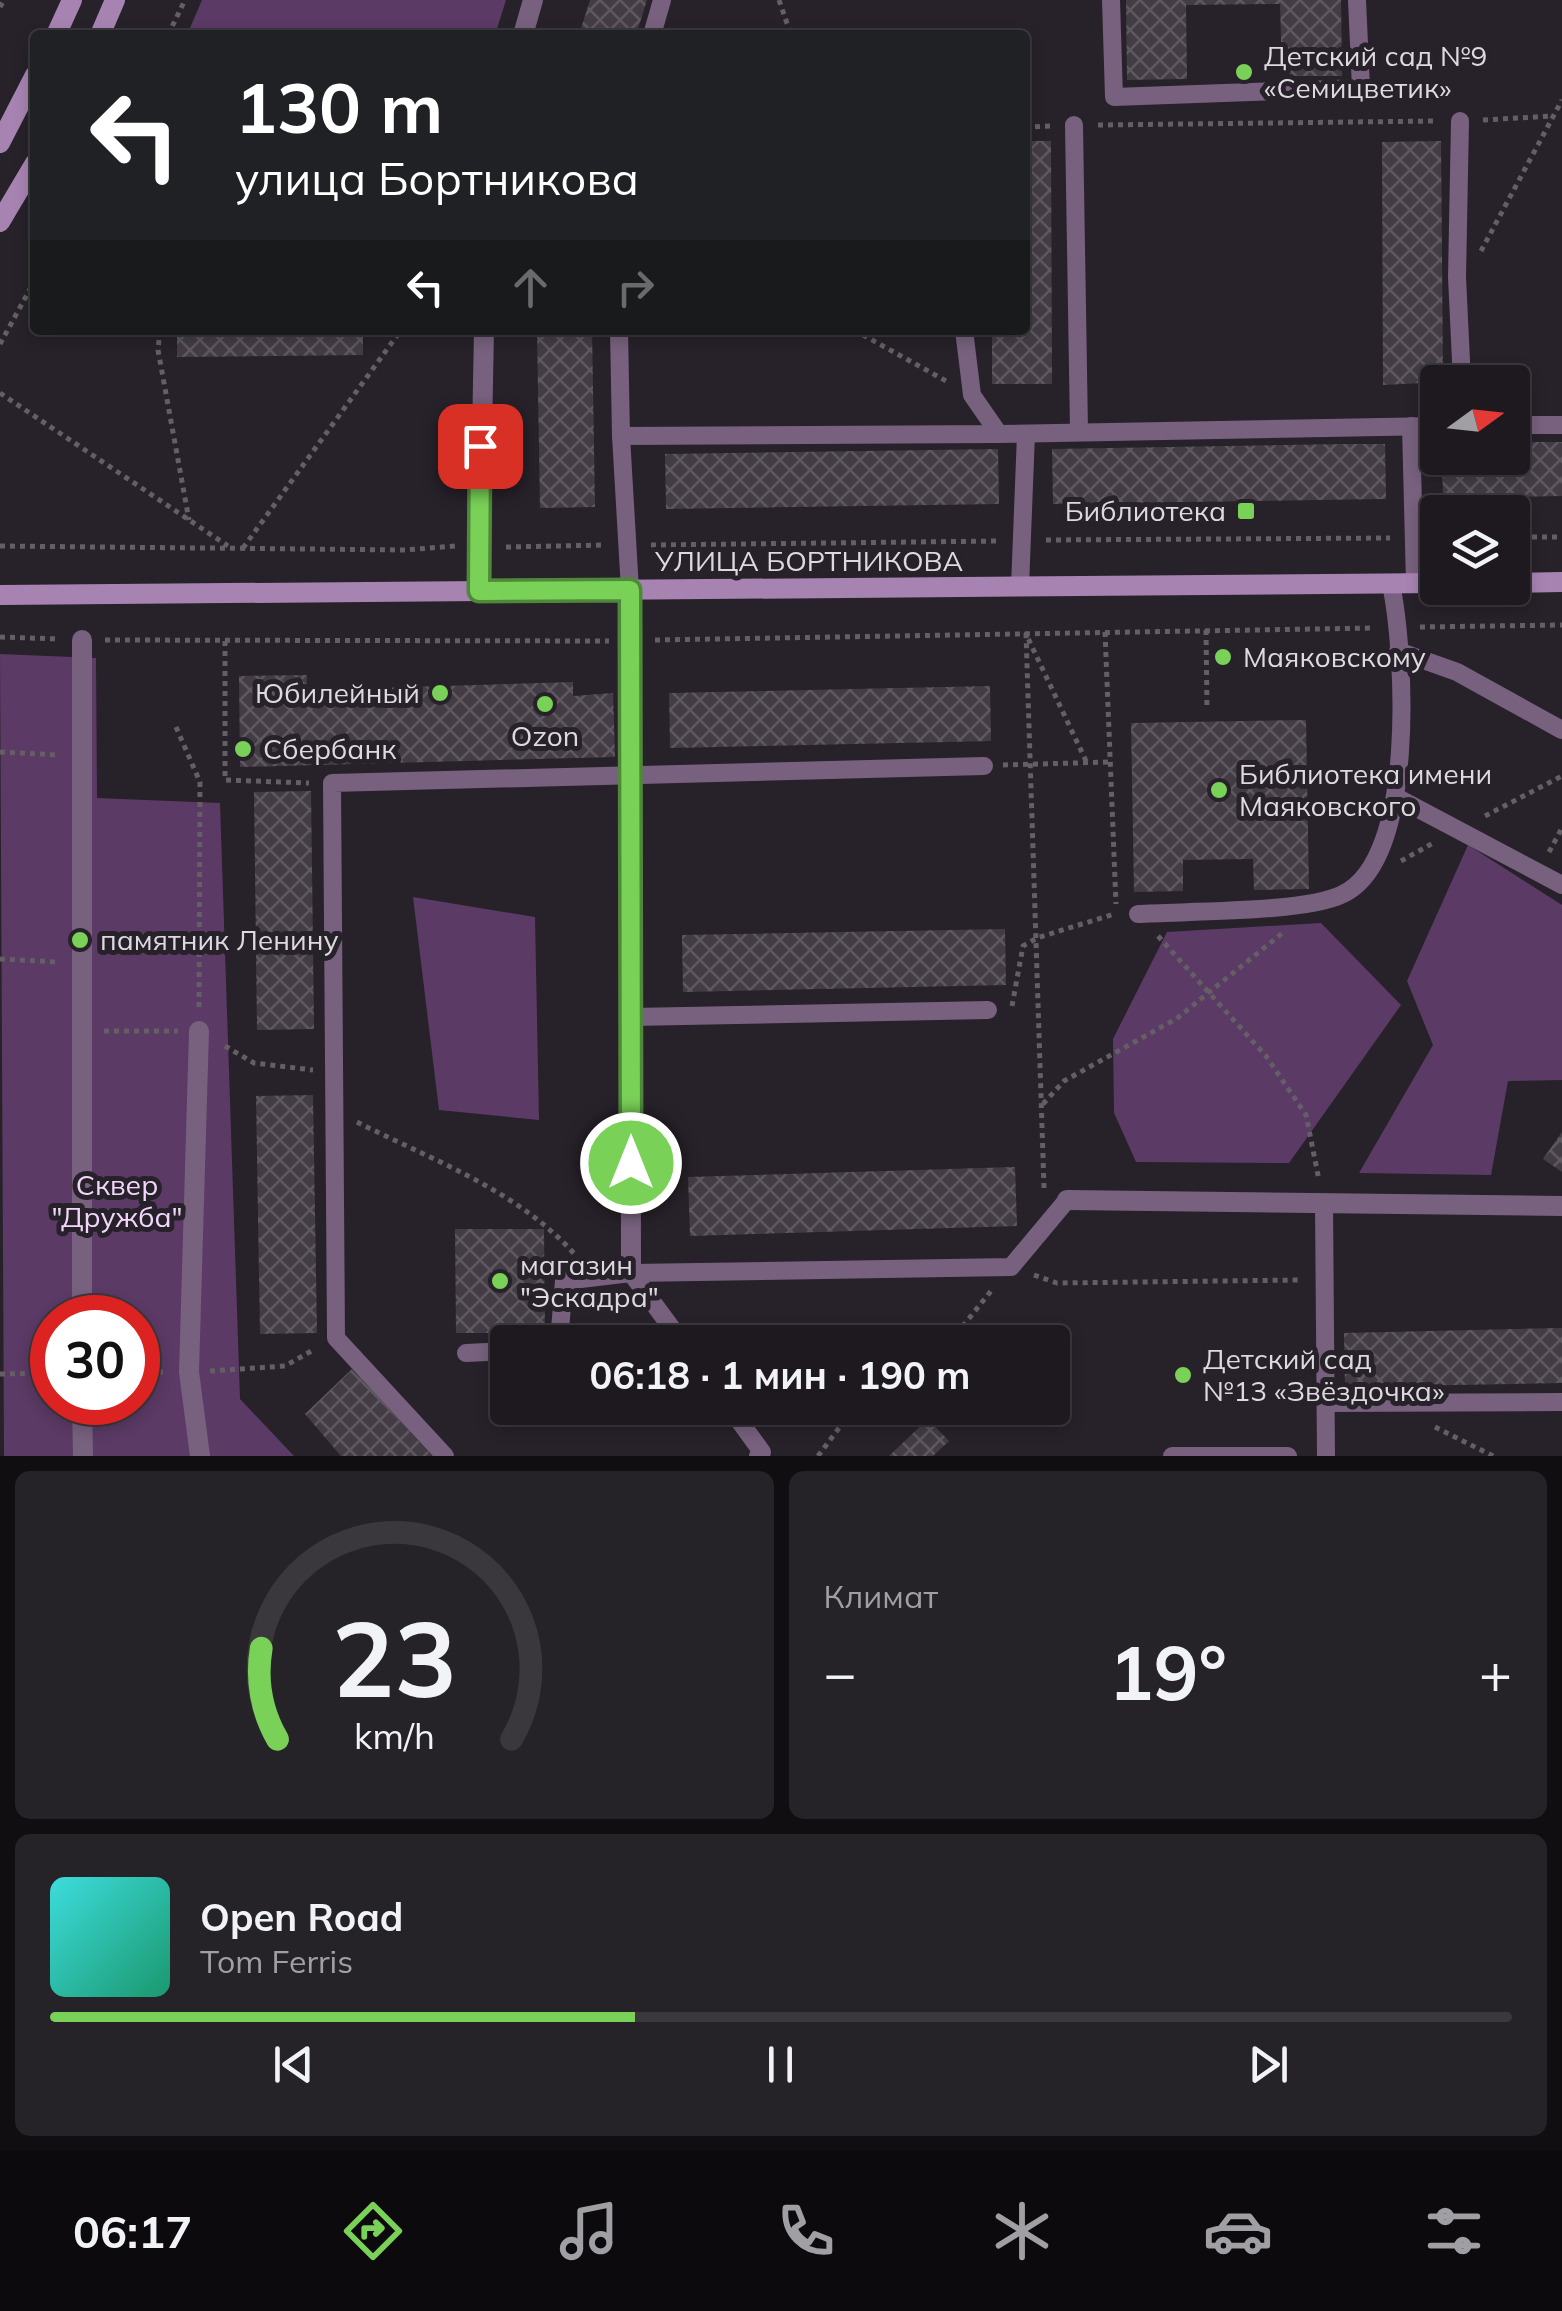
<!DOCTYPE html>
<html lang="ru">
<meta charset="utf-8">
<style>
:root{--surface:#1d191f;--page:#252228;--text:#f1f3f6;--muted:#a0a0a4;--line:#3b383d;--accent:#79d157}
body{margin:0;font-family:Mulish,sans-serif;background:var(--page);color:var(--text);height:100vh;display:flex;flex-direction:column;font-size:38px;white-space:nowrap}
*{box-sizing:border-box;margin:0}
p{font-size:32px;color:var(--muted)}
.icon{flex:none;width:55px;height:55px;fill:none;stroke:currentColor;stroke-width:2;stroke-linecap:round;stroke-linejoin:round}
.map{position:relative;height:1456px;overflow:hidden}
.sheet{display:flex;flex-direction:column;gap:15px;padding:15px;background:#100e11;flex:1}
.sheet>*{flex:none}
.top-card{position:absolute;left:30px;top:30px;width:1000px;height:305px;border-radius:10px;box-shadow:0 5px 15px #0003,0 0 0 2px var(--line);background:#202124;color:#fff;overflow:hidden}
.needle{width:65px;rotate:75deg}
.controls{position:absolute;left:1420px;top:365px;display:grid;gap:20px}
.controls a{display:grid;place-items:center;width:110px;height:110px;border-radius:10px;background:var(--surface);box-shadow:0 5px 15px #0003,0 0 0 2px var(--line);font-size:50px}
.speed{position:absolute;left:30px;top:1295px;display:flex;gap:20px;font-size:50px;font-weight:700;text-align:center}
.speed>*{display:grid;place-content:center;width:130px;height:130px;border-radius:50%;background:var(--surface);box-shadow:0 5px 15px #0003,0 0 0 2px var(--line);line-height:1}
.speed .limit{border:15px solid #d22;background:#fff;color:#111}
.pin{position:absolute;display:grid;place-items:center;width:85px;height:85px;color:#fff;margin:-42px;border-radius:20px;box-shadow:0 5px 15px #0006}
.me{position:absolute;width:110px;margin:-55px;rotate:0deg;stroke-linejoin:round;filter:drop-shadow(0 0 8px #0008)}
.turn{display:flex;align-items:center;gap:35px;height:210px;padding:0 40px;font-size:45px}
.turn .icon{width:130px;height:130px;stroke-width:2.5}
.turn b{display:block;font-size:70px;line-height:85px}
.lanes{display:flex;align-items:center;height:95px;padding:0 40px;background:#0003;justify-content:center;gap:50px;direction:ltr}
.lanes .off{opacity:.35}
.big{font-size:75px;font-weight:700;line-height:1.1}
.sheet .card{flex:1;display:flex;flex-direction:column;justify-content:center;gap:15px;min-width:0;padding:0 35px;border-radius:15px;background:var(--page)}
.sheet .dial{align-items:center;gap:0}
.dial svg{height:260px;overflow:visible;fill:none;stroke:var(--line);stroke-width:7;stroke-linecap:round;text-anchor:middle}
.dial text{fill:var(--text);stroke:none}
.song{display:flex;align-items:center;gap:30px}
.cover{width:120px;height:120px;border-radius:15px;background:linear-gradient(135deg,hsl(180 70% 55%),hsl(160 70% 35%))}
.played{height:10px;border-radius:5px;background:linear-gradient(90deg,var(--accent) 40%,var(--line) 40%)}
.keys{display:flex;justify-content:space-around;direction:ltr}
.heat{display:flex;justify-content:space-between;align-items:center;font-size:55px;direction:ltr}
.sheet .tiles{flex:1;display:grid;gap:15px;grid-template-columns:1fr 1fr}
.card:last-child{grid-column:span 2}
.trip{position:absolute;left:490px;top:1325px;width:580px;height:100px;border-radius:10px;background:var(--surface);box-shadow:0 5px 15px #0003,0 0 0 2px var(--line);font-weight:700;line-height:100px;text-align:center}
.dock{display:flex;height:160px;justify-content:space-around;align-items:center;background:#0c0a0c;color:var(--muted)}
.dock .icon{width:70px;height:70px}
.dock .selected{color:var(--accent)}
.dock b{font-size:45px;color:var(--text)}
.map>svg:first-child{display:block}
.park{fill:#5b3a65;fill-rule:evenodd}
.building{fill:url(#building-cross-hatch)}
.lines{fill:none;stroke-linecap:round;stroke-linejoin:round}
.path{stroke:#645e65;stroke-width:5;stroke-dasharray:5 5;stroke-linecap:butt}
.lane{stroke:#77617e;stroke-width:18}
.street{stroke:#77617e;stroke-width:20}
.secondary{stroke:#a783b2;stroke-width:20}
.route-casing{stroke:#4f8839;stroke-width:25}
.route{stroke:#79d157;stroke-width:18}
.poi-dot{fill:#79d157;stroke:#272129;stroke-width:4}
.labels{text-anchor:middle;stroke-width:10;stroke-linejoin:round;paint-order:stroke}
.poi-label{font-size:28px;fill:#ddd9de;stroke:#272129;text-anchor:start}
.street-label{font-size:28px;fill:#ddd9de;stroke:#272129}
.park-label{font-size:28px;fill:#f2d6fb;stroke:#272129}
</style>
<div class="map">
<svg width="1562" height="1456" viewBox="0 0 1562 1456">
<defs>
<pattern id="building-cross-hatch" width="8" height="8" patternUnits="userSpaceOnUse" patternTransform="scale(2.5)"><rect width="8" height="8" fill="#433c45"/><path d="M0 0l8 8M0 8l8-8" fill="none" stroke="#5e585f"/></pattern>
</defs>
<rect width="100%" height="100%" fill="#272129"/>
<g class="park">
<path d="M202,0H506L495,35H187Z"/>
<path d="M0,654L96,658L97,798L220,803L240,1399L294,1456H4ZM52,1318H138V1402H52Z"/>
<path d="M1468,845L1562,905V1080L1508,1081L1491,1175L1359,1173L1433,1045L1407,981Z"/>
<path d="M413,897L535,917L539,1120L439,1110Z"/>
<path d="M1321,923L1401,1005L1289,1163L1136,1162L1114,1113L1113,1039L1167,932Z"/>
</g>
<g class="building">
<path d="M590,0H647L636,35H579Z"/>
<path d="M1126,0H1341L1342,76H1282L1280,4L1186,5L1187,79L1127,80Z"/>
<path d="M1025,141H1051L1052,384H992V330H1025Z"/>
<path d="M1441,141L1443,382L1383,385L1382,142Z"/>
<path d="M177,330H363V355L177,357Z"/>
<path d="M537,330H592L595,507L540,508Z"/>
<path d="M1512,442H1562V496L1443,498L1442,458H1512Z"/>
<path d="M1342,444H1385L1386,499L1053,504L1052,449Z"/>
<path d="M998,449L999,504L666,509L665,454Z"/>
<path d="M307,675V690L573,682V696L613,693L615,757L240,767L239,676Z"/>
<path d="M990,686L991,741L670,748L669,693Z"/>
<path d="M1306,720L1309,889L1254,890L1253,859L1183,860V891L1134,892L1131,723Z"/>
<path d="M311,791L314,1029L257,1030L254,792Z"/>
<path d="M1005,929L1006,985L683,992L682,935Z"/>
<path d="M313,1095L317,1333L260,1334L256,1096Z"/>
<path d="M1562,1132V1172L1543,1159Z"/>
<path d="M1015,1167L1017,1226L690,1236L688,1177Z"/>
<path d="M455,1229H544L545,1333H456Z"/>
<path d="M1562,1328V1383L1345,1387L1344,1333Z"/>
<path d="M352,1369L371,1389L432,1456H341L305,1414Z"/>
<path d="M928,1419L949,1441L933,1456H889Z"/>
</g>
<g class="lines">
<g class="path">
<path d="M779,0L791,35"/>
<path d="M0,7L4,0"/>
<path d="M168,35L185,0"/>
<path d="M1483,120L1553,116"/>
<path d="M1098,125L1437,121"/>
<path d="M1025,127L1052,126"/>
<path d="M1481,251L1562,100"/>
<path d="M160,330L158,350L189,520"/>
<path d="M854,330L948,382"/>
<path d="M0,344L35,280"/>
<path d="M0,393L228,546"/>
<path d="M1512,537H1562"/>
<path d="M1046,540L1390,538"/>
<path d="M651,545L1000,541"/>
<path d="M0,546L405,550L455,546"/>
<path d="M506,547L605,545"/>
<path d="M243,548L401,330"/>
<path d="M1420,627L1562,625"/>
<path d="M1206,630L1207,710"/>
<path d="M1105,632L1116,904"/>
<path d="M0,637L59,639"/>
<path d="M105,640L609,641"/>
<path d="M655,640L1374,628"/>
<path d="M225,641V780L309,783"/>
<path d="M176,727L200,782L199,1010"/>
<path d="M0,752L57,755"/>
<path d="M1003,765L1110,762"/>
<path d="M1485,816L1562,776"/>
<path d="M1549,852L1562,828"/>
<path d="M1401,861L1435,842"/>
<path d="M1158,936L1266,1056L1306,1115L1319,1180"/>
<path d="M0,959L57,962"/>
<path d="M1012,1006L1023,946L1037,938L1114,914"/>
<path d="M104,1031H178"/>
<path d="M225,1046L254,1063L313,1070"/>
<path d="M1043,1104L1064,1081L1176,1019L1285,931"/>
<path d="M357,1122C432,1160 520,1191 576,1256"/>
<path d="M1044,1188L1026,634L1087,763"/>
<path d="M1034,1275L1057,1283L1302,1280"/>
<path d="M950,1342L991,1291"/>
<path d="M210,1371L285,1366L315,1349"/>
<path d="M138,1373L164,1372"/>
<path d="M0,1374L52,1373"/>
<path d="M1435,1427L1493,1456"/>
<path d="M818,1456L854,1408"/>
</g>
<g class="lane">
<path d="M1111,0L1114,97L1361,88L1357,0"/>
<path d="M652,35L662,0"/>
<path d="M1460,121L1457,277L1462,382"/>
<path d="M1074,125L1079,430"/>
<path d="M619,330L621,436L999,434L972,395L964,330"/>
<path d="M1512,425H1562"/>
<path d="M1411,426L1415,584"/>
<path d="M999,434L1438,426"/>
<path d="M621,436L630,590"/>
<path d="M1020,587L1026,434"/>
<path d="M1398,651L1457,672L1562,730"/>
<path d="M1396,797L1562,885"/>
<path d="M1138,914C1185,911 1306,913 1343,894C1417,859 1405,652 1391,584"/>
<path d="M631,1017L988,1010"/>
<path d="M1324,1203L1326,1456"/>
<path d="M631,1273L682,1342"/>
<path d="M559,1342L564,1281L631,1273L1011,1267L1067,1200"/>
<path d="M466,1353L508,1351"/>
<path d="M1326,1403L1562,1402"/>
<path d="M730,1408L762,1452L758,1456"/>
<path d="M445,1456L336,1338L332,783L984,766"/>
<path d="M1172,1456H1288"/>
</g>
<g class="street">
<path d="M523,35L533,0"/>
<path d="M630,590L631,1273"/>
<path d="M479,591L484,330"/>
<path d="M199,1031L189,1372L200,1456"/>
<path d="M1067,1200L1562,1206"/>
<path d="M82,1318V640"/>
<path d="M82,1402L83,1456"/>
</g>
<g class="secondary">
<path d="M56,35L72,0"/>
<path d="M100,35L115,0"/>
<path d="M0,143L35,75"/>
<path d="M0,222L35,163"/>
<path d="M1512,583L1562,582"/>
<path d="M0,595L1438,583"/>
</g>
</g>
<g class="lines">
<g class="route-casing">
<path id="route" d="M480,446L479,591L630,590L631,1163"/>
</g>
<use href="#route" class="route"/>
</g>
<g class="poi-dot">
<circle cx="1244" cy="72" r="10"/>
<rect x="1236" y="501" width="20" height="20" rx="5"/>
<circle cx="1223" cy="657" r="10"/>
<circle cx="440" cy="693" r="10"/>
<circle cx="545" cy="704" r="10"/>
<circle cx="243" cy="749" r="10"/>
<circle cx="1219" cy="790" r="10"/>
<circle cx="80" cy="940" r="10"/>
<circle cx="500" cy="1281" r="10"/>
<circle cx="1183" cy="1375" r="10"/>
</g>
<g class="labels">
<g class="poi-label">
<text x="1264" y="66">Детский сад №9<tspan x="1264" dy="32">«Семицветик»</tspan></text>
<text x="1226" y="521" text-anchor="end">Библиотека</text>
<text x="1243" y="667">Маяковскому</text>
<text x="420" y="703" text-anchor="end">Юбилейный</text>
<text x="545" y="746" text-anchor="middle">Ozon</text>
<text x="263" y="759">Сбербанк</text>
<text x="1239" y="784">Библиотека имени<tspan x="1239" dy="32">Маяковского</tspan></text>
<text x="100" y="950">памятник Ленину</text>
<text x="520" y="1275">магазин<tspan x="520" dy="32">"Эскадра"</tspan></text>
<text x="1203" y="1369">Детский сад<tspan x="1203" dy="32">№13 «Звёздочка»</tspan></text>
</g>
<g class="street-label">
<text x="809" y="571">УЛИЦА БОРТНИКОВА</text>
</g>
<g class="park-label">
<text x="117" y="1195">Сквер<tspan x="117" dy="32">"Дружба"</tspan></text>
</g>
</g>
</svg>
<div class="controls">
<a><svg class="needle" viewBox="-14 -14 28 28"><path d="M0-13l5 13h-10z" fill="#e53935"/><path d="M0 13l5-13h-10z" fill="#a0a0a4"/></svg></a>
<a><svg class="icon" aria-label="layers" viewBox="0 0 24 24"><path d="M12 4l9 5-9 5-9-5zM3 14l9 5 9-5"/></svg></a>
</div>
<div class="speed"><div class="limit">30</div></div>
<div class="pin" style="left:480px;top:446px;background:#d93025"><svg class="icon" aria-label="arrive" viewBox="0 0 24 24"><path d="M6 21V4h12l-3 4 3 4H6"/></svg></div>
<svg class="me" style="left:631px;top:1163px" viewBox="-20 -20 40 40"><circle r="17" fill="#79d157" stroke="#fff" stroke-width="3"/><path d="M0-11L8 9 0 5-8 9z" fill="#fff"/></svg>
<div class="trip">06:18 · 1 мин · 190 m</div>
<div class="top-card">
<div class="turn"><svg class="icon" aria-label="left" viewBox="0 0 24 24"><path d="M17 20v-9H6M10 6l-5 5 5 5"/></svg><div><b>130 m</b>улица Бортникова</div></div>
<div class="lanes"><svg class="icon" aria-label="left" viewBox="0 0 24 24"><path d="M17 20v-9H6M10 6l-5 5 5 5"/></svg><svg class="icon off" aria-label="ahead" viewBox="0 0 24 24"><path d="M12 20V5M6 11l6-6 6 6"/></svg><svg class="icon off" aria-label="right" viewBox="0 0 24 24"><path d="M7 20v-9h11M14 6l5 5-5 5"/></svg></div>
</div>
</div>
<section class="sheet">
<div class="tiles">
<div class="card dial"><svg viewBox="0 0 100 80">
<path d="M14 69A42 42 0 1 1 86 69"/>
<path d="M14 69A42 42 0 0 1 9 41" stroke="#79d157"/>
<text x="50" y="56" font-size="32" font-weight="700">23</text>
<text x="50" y="72" font-size="11">km/h</text>
</svg></div>
<div class="card"><p>Климат</p>
<div class="heat"><a>−</a><b class="big">19°</b><a>+</a></div>
</div>
<div class="card">
<div class="song"><i class="cover"></i><div><b>Open Road</b><p>Tom Ferris</p></div></div>
<div class="played"></div>
<div class="keys"><svg class="icon" aria-label="previous" viewBox="0 0 24 24"><path d="M18 5L8 12l10 7zM5 5v14"/></svg><svg class="icon" aria-label="pause" viewBox="0 0 24 24"><path d="M8 5v14M16 5v14"/></svg><svg class="icon" aria-label="next" viewBox="0 0 24 24"><path d="M6 5l10 7-10 7zM19 5v14"/></svg></div>
</div>
</div>
</section>
<nav class="dock">
<b>06:17</b>
<svg class="icon selected" aria-label="directions" viewBox="0 0 24 24"><path d="M12 3l9 9-9 9-9-9zM9 14v-3h6M13 9l2 2-2 2"/></svg>
<svg class="icon" aria-label="music" viewBox="0 0 24 24"><path d="M9 18V5l10-2v13"/><circle cx="6" cy="18" r="3"/><circle cx="16" cy="16" r="3"/></svg>
<svg class="icon" aria-label="phone" viewBox="0 0 24 24"><path d="M5 4h4l2 5-3 2q2 4 5 5l2-3 5 2v4C11 20 4 13 5 4z"/></svg>
<svg class="icon" aria-label="climate" viewBox="0 0 24 24"><path d="M12 3v18M4 7l16 10M4 17L20 7"/></svg>
<svg class="icon" aria-label="car" viewBox="0 0 24 24"><path d="M5 17H2v-5l4-1 3-4h7l3 4 3 1v5h-3M9 17h6M6 11h13"/><circle cx="7" cy="17" r="2"/><circle cx="17" cy="17" r="2"/></svg>
<svg class="icon" aria-label="filters" viewBox="0 0 24 24"><path d="M4 7h16M4 17h16"/><circle cx="9" cy="7" r="2"/><circle cx="15" cy="17" r="2"/></svg>
</nav>
